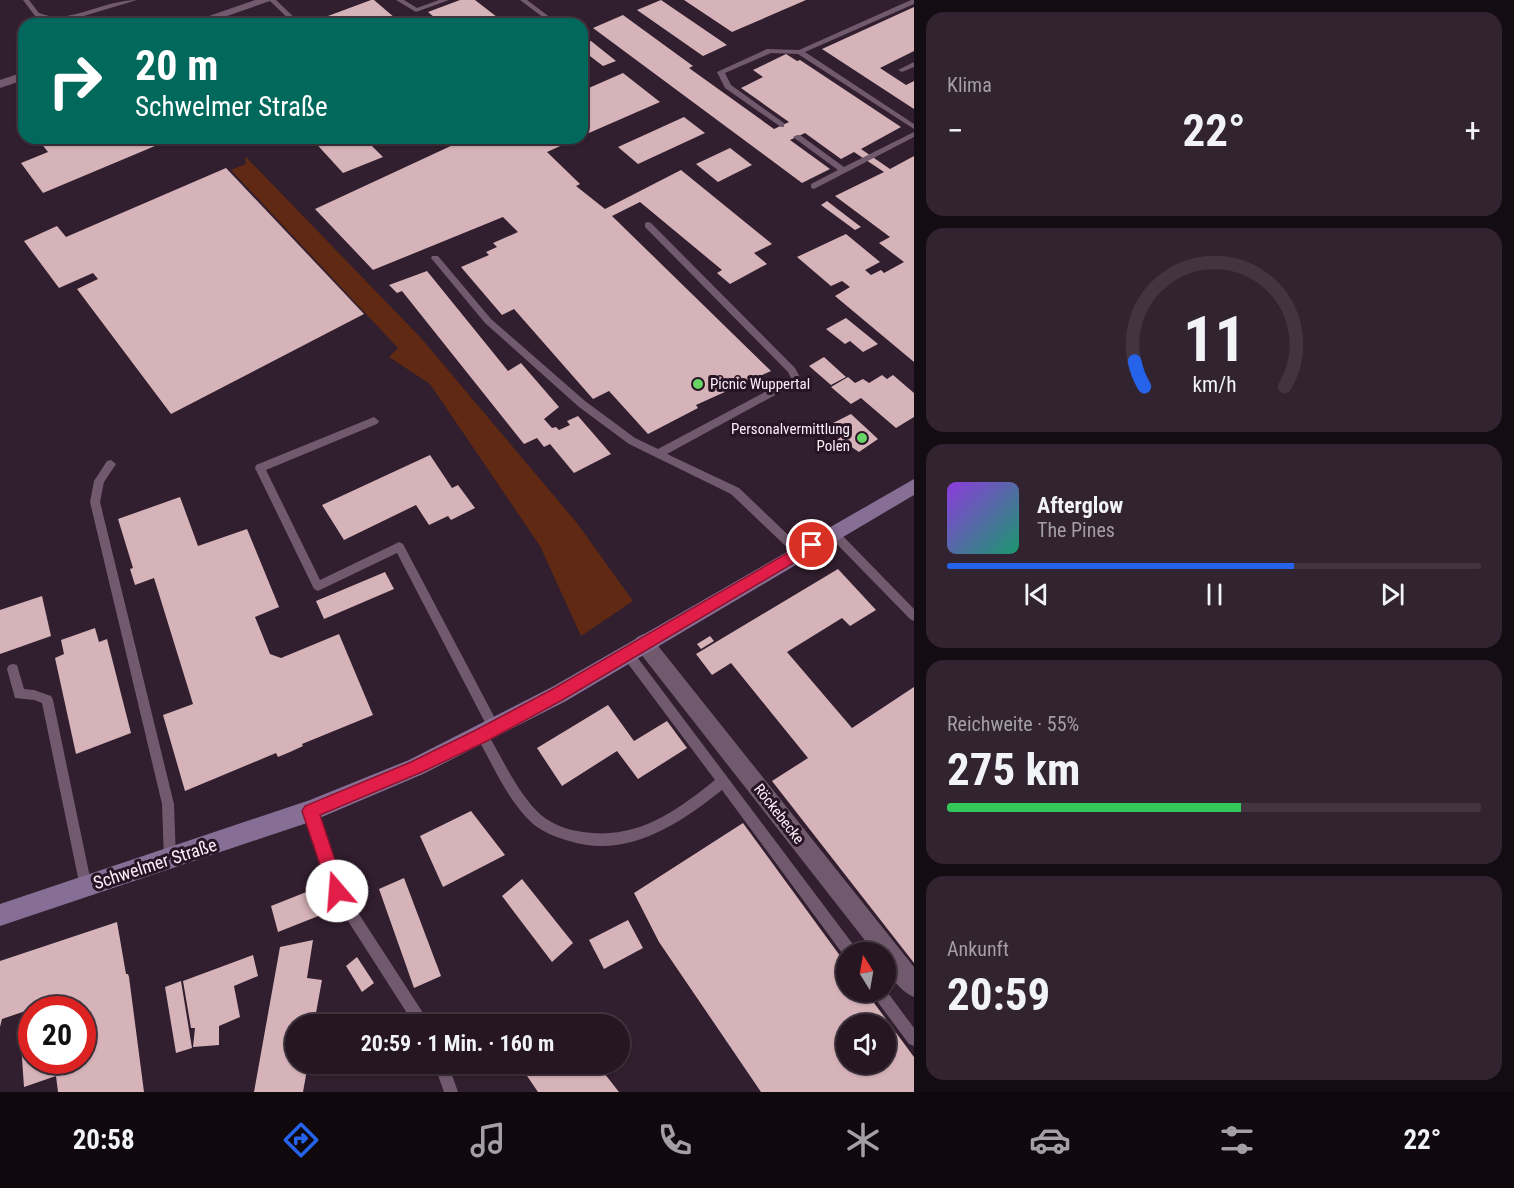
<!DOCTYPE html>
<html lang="de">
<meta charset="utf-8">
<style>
:root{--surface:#251622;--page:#31232f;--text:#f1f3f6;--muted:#a39fa5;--line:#423540;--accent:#2563eb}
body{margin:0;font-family:"Roboto Condensed",sans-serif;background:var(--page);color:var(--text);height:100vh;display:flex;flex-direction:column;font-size:22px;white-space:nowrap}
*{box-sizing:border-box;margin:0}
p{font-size:20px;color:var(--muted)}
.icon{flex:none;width:33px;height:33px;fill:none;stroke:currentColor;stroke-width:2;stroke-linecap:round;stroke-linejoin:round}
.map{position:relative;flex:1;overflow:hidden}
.panel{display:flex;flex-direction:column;gap:12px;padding:12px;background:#140c13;width:600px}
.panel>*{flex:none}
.banner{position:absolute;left:18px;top:18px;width:570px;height:126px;border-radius:18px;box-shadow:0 2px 4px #0004,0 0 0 2px var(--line);background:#00695c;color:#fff;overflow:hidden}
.needle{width:39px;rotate:349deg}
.controls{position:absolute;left:836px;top:942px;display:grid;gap:12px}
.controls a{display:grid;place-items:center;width:60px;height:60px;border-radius:50%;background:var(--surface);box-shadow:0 2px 4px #0004,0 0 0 2px var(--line);font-size:30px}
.speed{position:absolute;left:18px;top:996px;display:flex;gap:12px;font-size:30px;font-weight:700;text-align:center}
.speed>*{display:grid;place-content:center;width:78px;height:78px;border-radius:50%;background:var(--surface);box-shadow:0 2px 4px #0004,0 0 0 2px var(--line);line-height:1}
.speed .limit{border:9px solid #d22;background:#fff;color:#111}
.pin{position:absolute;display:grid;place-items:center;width:51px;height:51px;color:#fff;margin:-26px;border:3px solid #fff;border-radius:50%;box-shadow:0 2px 6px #0007}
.me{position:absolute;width:66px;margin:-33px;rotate:342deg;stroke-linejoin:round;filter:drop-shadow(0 0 4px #0008)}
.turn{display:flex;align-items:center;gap:21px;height:126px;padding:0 18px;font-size:27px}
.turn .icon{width:78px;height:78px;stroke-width:2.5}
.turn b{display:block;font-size:42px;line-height:51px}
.big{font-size:45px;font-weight:700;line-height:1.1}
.panel .card{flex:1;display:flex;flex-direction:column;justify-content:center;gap:9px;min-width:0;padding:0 21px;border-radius:18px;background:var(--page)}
.panel .dial{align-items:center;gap:0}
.dial svg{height:156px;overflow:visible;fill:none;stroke:var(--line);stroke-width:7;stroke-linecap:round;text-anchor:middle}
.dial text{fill:var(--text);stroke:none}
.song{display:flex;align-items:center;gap:18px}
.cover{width:72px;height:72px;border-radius:9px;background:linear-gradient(135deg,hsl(270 70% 55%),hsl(160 70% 35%))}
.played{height:6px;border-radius:3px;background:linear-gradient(90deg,var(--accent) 65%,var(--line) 65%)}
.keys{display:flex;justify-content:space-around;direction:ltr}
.heat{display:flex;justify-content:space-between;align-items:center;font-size:33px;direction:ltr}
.charge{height:9px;border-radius:4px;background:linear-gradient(90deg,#34c759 55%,var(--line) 0)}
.trip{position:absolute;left:285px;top:1014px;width:345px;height:60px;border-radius:30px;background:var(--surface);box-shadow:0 2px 4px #0004,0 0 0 2px var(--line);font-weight:700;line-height:60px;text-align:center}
.tab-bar{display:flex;height:96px;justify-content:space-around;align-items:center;background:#0f090e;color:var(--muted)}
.tab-bar .icon{width:42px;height:42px}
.tab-bar .active{color:var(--accent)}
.tab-bar b{font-size:27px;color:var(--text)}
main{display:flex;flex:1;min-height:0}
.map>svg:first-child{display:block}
.green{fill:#5f2913}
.building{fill:#d6b3b9;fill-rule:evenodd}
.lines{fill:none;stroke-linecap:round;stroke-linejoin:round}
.lane{fill:#715a6d;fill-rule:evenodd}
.street{fill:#715a6d;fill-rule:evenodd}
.secondary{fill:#876e95;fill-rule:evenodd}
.route{fill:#e11d48;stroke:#92132f;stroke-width:1.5}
.poi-dot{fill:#68d465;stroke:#271424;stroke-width:2}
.labels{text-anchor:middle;stroke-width:6;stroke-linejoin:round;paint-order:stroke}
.poi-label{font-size:15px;fill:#fceef9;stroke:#271424;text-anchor:start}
.street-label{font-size:15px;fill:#fceef9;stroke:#271424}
.near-street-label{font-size:18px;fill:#fceef9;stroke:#271424}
</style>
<main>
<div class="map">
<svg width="914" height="1092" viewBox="0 0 914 1092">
<rect width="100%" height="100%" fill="#311e2e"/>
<path class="green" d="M245,156L421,338L577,523L633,601L581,636L540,546L430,384L389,357L398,348L231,170L246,164Z"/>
<g class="building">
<path d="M371,0H374L402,24H337L328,16Z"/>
<path d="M460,0H475L506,24H442L428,12Z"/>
<path d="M661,0L727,45L703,56L637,10Z"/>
<path d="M684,0H806L732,32Z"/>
<path d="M914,7V51L880,68L906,85L914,81V109L822,49Z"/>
<path d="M623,15L693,66L689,68L774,129L789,122L741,88L763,77L753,70L786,54L797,61L800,60L901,127L861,149L890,169L914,156V362L835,296L850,287L842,281L831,286L797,257L846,234L880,262L865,270L871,275L881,270L884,273L904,262L879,243L890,237L835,196L884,172L854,152L841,159L805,133L790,140L830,169L802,183L593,28Z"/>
<path d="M591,41L616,61L603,66L582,50V45Z"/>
<path d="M623,73L660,102L582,136V91Z"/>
<path d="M684,117L705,133L638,164L618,147Z"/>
<path d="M37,138H174L43,193L21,163L48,152Z"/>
<path d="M311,138H384L370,144L383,157L343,173Z"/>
<path d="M468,138H578L547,152L580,184L576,186L605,209L681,170L772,244L754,253L767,264L730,284L717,273L722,270L640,202L612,216L771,371L696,405L698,408L648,434L609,391L593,399L514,309L502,315L461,267L489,255L486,252L497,247L493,243L518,232L503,217L373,270L315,209Z"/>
<path d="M730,148L752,165L718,182L696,164Z"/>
<path d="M226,168L364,314L171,414L77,289L98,279L93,273L59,288L24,241L57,226L66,237Z"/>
<path d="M827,201L861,227L855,230L821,205Z"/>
<path d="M427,271L508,371L521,363L559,407L544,419L552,428L556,427L559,430L570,425L567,421L578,416L611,454L574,473L550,444L544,447L537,438L524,444L402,291L397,293L389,285Z"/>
<path d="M846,318L878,344L863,352L850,341L845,344L826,329Z"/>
<path d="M824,357L846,377L831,385L809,366Z"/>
<path d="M882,375L887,379L893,375L914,393V417L896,428L861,398L851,404L831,387L848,377L855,383L863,379L869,383Z"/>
<path d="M851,414L878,439L859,452L850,446L846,449L837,440L841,437L829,425Z"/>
<path d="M430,455L452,488L458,485L475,508L451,520L448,516L429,525L416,505L344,540L322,505Z"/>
<path d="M180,497L198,546L247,529L279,607L255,617L270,654L281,658L339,634L373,715L302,744L303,746L290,752L278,757L276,753L185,791L163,715L193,704L154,578L135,585L130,569L133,568L118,519Z"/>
<path d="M838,569L876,610L850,626L842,618L787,652L852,728L914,687V963L772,781L808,758L731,663L712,675L696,654Z"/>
<path d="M385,572L394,589L324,619L316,601Z"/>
<path d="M42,596L51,636L0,654V610Z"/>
<path d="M95,628L99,642L107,639L131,733L76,754L55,658L64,654L61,640Z"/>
<path d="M710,636L714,641L701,649L697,644Z"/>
<path d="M608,705L634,741L667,721L687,748L638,779L617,751L562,786L537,748Z"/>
<path d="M471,811L505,855L443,887L420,836Z"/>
<path d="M743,823L846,964V992H866L914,1057V1092H761L659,942L634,893ZM846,1024H885V1064H846Z"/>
<path d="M404,878L441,976L414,988L379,889Z"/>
<path d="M522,879L573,943L552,962L502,896Z"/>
<path d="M324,885L331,911L278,932L271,906Z"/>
<path d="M628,920L643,948L604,969L589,940Z"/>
<path d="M117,922L126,974H128L129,977L144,1092H58L56,1076L24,1087L21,1044L32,1040V1060H82V1010H69V1004L46,1010V1004L2,1019L0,1027V961Z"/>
<path d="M313,940L307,978L322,980L314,1024H296V1064H308L303,1092H254L280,947Z"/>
<path d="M253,955L258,976L234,986L240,1017L219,1026V1045L193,1047L195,1028H191L183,981Z"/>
<path d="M357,957L374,983L362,992L346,966Z"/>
<path d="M181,981L192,1048L176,1053L165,987Z"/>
<path d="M535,1064H597L619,1092H538L525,1073Z"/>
</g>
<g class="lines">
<g class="lane">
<path d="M23,0H29L39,13C45,15 52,17 58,17C85,15 110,0 137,0L77,18L56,21L35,16Z"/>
<path d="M269,0H276L301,24H294Z"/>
<path d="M396,0H404L417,8L439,0H449L416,12Z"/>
<path d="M520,0H527L559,24H552Z"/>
<path d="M911,0H914V4L805,52L914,124V129L798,54L771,53L725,73L731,85L784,123V127H781L725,88L717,72L767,49L799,50Z"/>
<path d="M914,62V67L902,72L898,70Z"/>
<path d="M914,132V137L814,189L811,188V184L838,170L793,137L797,135H800L844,167Z"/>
<path d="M648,222L651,223L795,368L801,379L799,382L667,454L739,488L803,549L804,552L803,555L799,557L795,555L731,494L629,444L579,407L485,323L431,258L432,256H438L491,319L585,401L635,438L658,449L791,378L788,372L645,227V223Z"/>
<path d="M374,417L379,421L377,424L266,470L320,580L395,544L399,542L403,544L498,724L500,728L498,732L494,734L490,732L397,553L322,589L318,591L314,589L255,468L256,465Z"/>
<path d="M111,460L116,464L104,482L100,502L174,804L176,860L174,864L170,866L166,864L164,860L162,804L90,502L94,481L107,461Z"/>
<path d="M833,529L837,530L914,609V621L910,619L829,536L828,533L829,530Z"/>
<path d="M627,648L631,649L855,947L856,952H846L845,957L722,790C678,825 627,859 569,841C556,837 542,832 532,823C508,801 494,767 478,739L476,735L478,731L482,729L486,731C503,759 517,793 541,815C553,825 568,830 583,832C637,840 675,812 715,780L623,657L621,653L623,649Z"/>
<path d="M13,664L17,665L24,689L34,690L51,696L53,700L92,887L91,892L86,893L81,892L80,887L42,703L34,700L15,698L7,669L9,665Z"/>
<path d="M310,805L314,807L316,811L342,888L427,1019L429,1024H414L332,896L304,811L306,807Z"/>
<path d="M885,989L914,1028V1046L909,1044L874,997L872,992H885Z"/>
<path d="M434,1064H448L458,1092H444Z"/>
</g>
<g class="street">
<path d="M255,0H273L204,24H186Z"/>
<path d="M24,72V80L0,88V80Z"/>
<path d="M644,634L651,637L914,967V997C897,990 885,970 885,952H874L637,649L634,643L637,637Z"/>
</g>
<path class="secondary" d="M914,479V495L566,701L423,774L310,822L0,926V904L310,800L409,760L552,687Z"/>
</g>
<path class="route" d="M812,539L819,545L817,549L564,699L487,741L422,772L320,815L345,891L343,897L337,899L331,897L302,811L305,806L411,762L476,730L553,689Z"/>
<g class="poi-dot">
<circle cx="698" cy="384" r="6"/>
<circle cx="862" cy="438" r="6"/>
</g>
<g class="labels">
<g class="poi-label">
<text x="710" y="389">Picnic Wuppertal</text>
<text x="850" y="434" text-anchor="end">Personalvermittlung<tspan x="850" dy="17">Polen</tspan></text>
</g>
<g class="street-label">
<text transform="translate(779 814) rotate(52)" y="5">Röckebecke</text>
</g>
<g class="near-street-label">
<text transform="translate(155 864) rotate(-18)" y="6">Schwelmer Straße</text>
</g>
</g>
</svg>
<div class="controls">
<a><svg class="needle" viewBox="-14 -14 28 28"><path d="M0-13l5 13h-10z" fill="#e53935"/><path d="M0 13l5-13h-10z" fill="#a39fa5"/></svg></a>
<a><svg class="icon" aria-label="sound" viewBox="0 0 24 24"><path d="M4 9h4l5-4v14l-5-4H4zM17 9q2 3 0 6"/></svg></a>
</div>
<div class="speed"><div class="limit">20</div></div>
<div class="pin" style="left:812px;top:545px;background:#d93025"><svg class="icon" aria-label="arrive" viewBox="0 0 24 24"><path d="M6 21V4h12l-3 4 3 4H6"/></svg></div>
<svg class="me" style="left:337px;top:891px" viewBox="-20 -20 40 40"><circle r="19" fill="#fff"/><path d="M0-13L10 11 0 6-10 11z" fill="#e11d48"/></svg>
<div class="trip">20:59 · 1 Min. · 160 m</div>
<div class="banner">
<div class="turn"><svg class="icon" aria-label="right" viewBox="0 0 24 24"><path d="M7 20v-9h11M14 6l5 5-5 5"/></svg><div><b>20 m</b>Schwelmer Straße</div></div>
</div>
</div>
<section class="panel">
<div class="card"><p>Klima</p>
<div class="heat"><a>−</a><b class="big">22°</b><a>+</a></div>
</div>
<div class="card dial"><svg viewBox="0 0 100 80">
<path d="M14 69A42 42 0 1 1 86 69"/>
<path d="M14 69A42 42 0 0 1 9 56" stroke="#2563eb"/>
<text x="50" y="56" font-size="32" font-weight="700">11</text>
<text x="50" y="72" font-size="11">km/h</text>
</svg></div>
<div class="card">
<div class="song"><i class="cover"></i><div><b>Afterglow</b><p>The Pines</p></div></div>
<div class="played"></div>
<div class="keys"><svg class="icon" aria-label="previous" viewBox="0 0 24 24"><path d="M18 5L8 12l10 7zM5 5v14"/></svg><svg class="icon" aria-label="pause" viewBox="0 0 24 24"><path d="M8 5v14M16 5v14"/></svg><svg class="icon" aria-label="next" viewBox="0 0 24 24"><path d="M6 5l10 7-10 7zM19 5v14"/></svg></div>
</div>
<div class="card"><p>Reichweite · 55%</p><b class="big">275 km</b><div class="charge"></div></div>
<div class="card"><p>Ankunft</p><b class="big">20:59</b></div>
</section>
</main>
<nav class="tab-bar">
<b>20:58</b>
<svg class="icon active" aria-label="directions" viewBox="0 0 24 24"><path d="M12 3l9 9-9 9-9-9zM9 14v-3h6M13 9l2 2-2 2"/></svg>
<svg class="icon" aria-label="music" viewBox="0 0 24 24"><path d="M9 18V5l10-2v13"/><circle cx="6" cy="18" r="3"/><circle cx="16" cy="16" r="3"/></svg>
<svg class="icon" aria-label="phone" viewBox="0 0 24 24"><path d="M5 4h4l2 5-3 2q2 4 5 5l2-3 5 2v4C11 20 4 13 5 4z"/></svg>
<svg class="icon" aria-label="climate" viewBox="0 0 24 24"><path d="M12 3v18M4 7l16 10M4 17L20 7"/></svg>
<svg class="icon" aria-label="car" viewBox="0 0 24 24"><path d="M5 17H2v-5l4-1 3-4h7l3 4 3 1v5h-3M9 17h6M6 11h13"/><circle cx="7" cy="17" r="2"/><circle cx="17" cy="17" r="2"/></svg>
<svg class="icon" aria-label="filters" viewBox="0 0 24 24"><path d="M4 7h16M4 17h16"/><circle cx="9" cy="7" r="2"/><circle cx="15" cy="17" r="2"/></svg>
<b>22°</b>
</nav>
